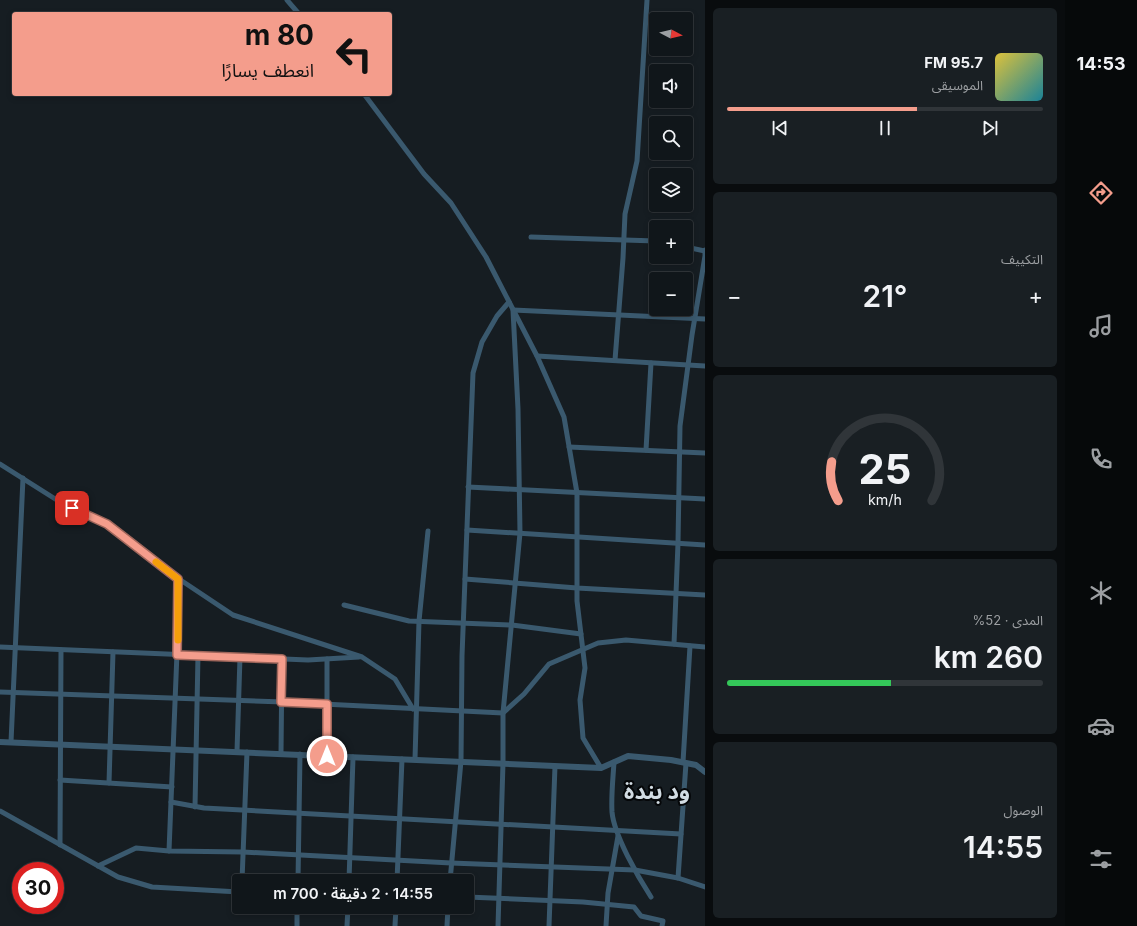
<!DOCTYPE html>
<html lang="ar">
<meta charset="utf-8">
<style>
:root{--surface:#10161a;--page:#191f23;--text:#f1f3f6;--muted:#9c9fa2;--line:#303539;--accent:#f49d8c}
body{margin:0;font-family:Inter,"Noto Sans Arabic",sans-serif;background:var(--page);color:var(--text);direction:rtl;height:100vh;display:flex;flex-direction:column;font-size:15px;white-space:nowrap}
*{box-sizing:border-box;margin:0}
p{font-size:13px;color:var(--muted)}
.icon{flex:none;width:22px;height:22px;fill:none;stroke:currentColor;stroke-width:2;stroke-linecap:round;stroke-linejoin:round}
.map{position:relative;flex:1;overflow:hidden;direction:ltr}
.sheet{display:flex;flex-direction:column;gap:8px;padding:8px;background:#090c0e;width:360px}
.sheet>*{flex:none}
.banner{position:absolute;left:12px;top:12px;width:380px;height:84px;border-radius:4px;box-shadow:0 2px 6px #0003,0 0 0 1px var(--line);direction:rtl;background:#f49d8c;color:#111;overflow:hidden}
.needle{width:26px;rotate:97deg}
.controls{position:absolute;left:649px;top:12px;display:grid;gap:8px}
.controls a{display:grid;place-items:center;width:44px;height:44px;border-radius:4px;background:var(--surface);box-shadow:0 2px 6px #0003,0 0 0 1px var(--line);font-size:20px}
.speed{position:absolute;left:12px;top:862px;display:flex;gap:8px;font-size:20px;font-weight:700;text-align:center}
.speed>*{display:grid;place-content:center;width:52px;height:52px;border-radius:50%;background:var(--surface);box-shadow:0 2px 6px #0003,0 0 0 1px var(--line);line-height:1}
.speed .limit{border:6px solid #d22;background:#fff;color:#111}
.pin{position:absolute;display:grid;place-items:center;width:34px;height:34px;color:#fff;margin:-17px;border-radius:8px;box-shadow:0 2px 6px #0006}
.me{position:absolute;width:44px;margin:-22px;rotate:0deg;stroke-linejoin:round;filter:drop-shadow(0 0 3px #0008)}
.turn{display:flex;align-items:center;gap:14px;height:84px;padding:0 12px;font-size:18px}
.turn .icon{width:52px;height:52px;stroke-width:2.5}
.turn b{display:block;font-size:28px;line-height:34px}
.big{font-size:30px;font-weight:600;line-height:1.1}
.sheet .card{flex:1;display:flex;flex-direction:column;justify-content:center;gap:6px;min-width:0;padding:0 14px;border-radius:6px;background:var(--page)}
.sheet .dial{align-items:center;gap:0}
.dial svg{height:104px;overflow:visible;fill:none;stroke:var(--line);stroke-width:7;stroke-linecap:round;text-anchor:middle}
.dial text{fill:var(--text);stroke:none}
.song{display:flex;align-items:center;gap:12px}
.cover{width:48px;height:48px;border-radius:6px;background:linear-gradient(135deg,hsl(50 70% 55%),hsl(190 70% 35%))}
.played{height:4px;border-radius:2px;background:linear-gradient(90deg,var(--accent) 60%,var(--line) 60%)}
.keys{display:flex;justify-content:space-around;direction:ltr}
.heat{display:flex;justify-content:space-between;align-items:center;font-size:22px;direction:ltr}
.charge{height:6px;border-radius:3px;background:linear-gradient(90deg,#34c759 52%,var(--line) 0)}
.trip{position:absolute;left:232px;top:874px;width:242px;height:40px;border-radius:4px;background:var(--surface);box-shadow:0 2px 6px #0003,0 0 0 1px var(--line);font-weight:600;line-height:40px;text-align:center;direction:rtl}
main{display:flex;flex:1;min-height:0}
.dock{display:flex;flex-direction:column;width:72px;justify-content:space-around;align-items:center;background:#06090a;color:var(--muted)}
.dock .icon{width:28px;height:28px}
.dock .on{color:var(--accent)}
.dock b{font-size:18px;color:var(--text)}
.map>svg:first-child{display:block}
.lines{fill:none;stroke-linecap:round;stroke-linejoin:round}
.minor{stroke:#3a596e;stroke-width:5}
.tertiary{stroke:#3a596e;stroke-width:6}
.route-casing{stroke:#9f665b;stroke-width:10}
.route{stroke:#f49d8c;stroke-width:7}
.slow{stroke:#f59e0b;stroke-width:7}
.labels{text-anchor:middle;stroke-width:4;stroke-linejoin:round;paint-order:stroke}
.town-label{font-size:22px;font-weight:bold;fill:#d2dce3;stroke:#050709}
</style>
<main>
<nav class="dock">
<b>14:53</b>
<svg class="icon on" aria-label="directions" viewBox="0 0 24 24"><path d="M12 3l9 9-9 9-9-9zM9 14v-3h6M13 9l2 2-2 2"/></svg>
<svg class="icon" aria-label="music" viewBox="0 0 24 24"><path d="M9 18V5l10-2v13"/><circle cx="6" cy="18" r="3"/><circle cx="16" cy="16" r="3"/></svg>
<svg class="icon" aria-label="phone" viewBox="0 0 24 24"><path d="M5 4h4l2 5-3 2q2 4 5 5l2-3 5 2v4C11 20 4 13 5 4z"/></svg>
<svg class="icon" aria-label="climate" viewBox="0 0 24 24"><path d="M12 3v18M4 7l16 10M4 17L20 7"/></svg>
<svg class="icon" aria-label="car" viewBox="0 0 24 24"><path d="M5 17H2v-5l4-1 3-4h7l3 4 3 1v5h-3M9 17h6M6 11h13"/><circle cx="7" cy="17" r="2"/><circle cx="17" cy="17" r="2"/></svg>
<svg class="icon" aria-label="filters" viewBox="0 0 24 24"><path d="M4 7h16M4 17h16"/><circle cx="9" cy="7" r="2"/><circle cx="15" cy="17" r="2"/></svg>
</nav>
<section class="sheet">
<div class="card">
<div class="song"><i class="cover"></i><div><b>95.7 FM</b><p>الموسيقى</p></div></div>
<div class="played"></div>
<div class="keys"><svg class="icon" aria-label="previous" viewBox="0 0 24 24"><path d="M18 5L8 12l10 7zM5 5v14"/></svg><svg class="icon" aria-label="pause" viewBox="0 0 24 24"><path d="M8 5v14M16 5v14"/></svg><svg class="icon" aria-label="next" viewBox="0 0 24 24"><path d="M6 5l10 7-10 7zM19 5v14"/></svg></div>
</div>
<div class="card"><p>التكييف</p>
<div class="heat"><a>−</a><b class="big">21°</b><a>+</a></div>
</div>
<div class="card dial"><svg viewBox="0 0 100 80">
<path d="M14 69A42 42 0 1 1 86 69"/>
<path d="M14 69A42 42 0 0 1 9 39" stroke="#f49d8c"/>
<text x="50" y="56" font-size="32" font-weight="700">25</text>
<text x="50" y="72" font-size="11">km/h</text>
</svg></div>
<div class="card"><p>المدى · 52%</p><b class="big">260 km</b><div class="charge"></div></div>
<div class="card"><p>الوصول</p><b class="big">14:55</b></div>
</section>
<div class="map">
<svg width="705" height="926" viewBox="0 0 705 926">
<rect width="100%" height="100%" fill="#161d22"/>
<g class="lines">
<g class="minor">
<path d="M287,0L299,14"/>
<path d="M364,94L424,174L451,203L486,257L537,356L564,417L577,493V601L585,668L580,700L583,738L601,768"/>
<path d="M531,237L656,241"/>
<path d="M686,247L705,251"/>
<path d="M537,356L705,366"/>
<path d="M615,360L623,258L625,214L637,161L647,0"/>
<path d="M569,447L705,453"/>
<path d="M646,450L651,363"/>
<path d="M0,464L60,502L107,524L167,571L233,615L362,657L395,679L413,709"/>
<path d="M468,487L705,499"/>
<path d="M467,530L705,545"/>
<path d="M465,579L577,588L705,595"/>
<path d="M344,605L409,621L512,625L581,634"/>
<path d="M674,644L678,543L680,426L692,335L705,256V250"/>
<path d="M0,647L308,660L359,657"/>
<path d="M0,692L283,702L503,713L524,694L549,664L598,643L626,640L705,647"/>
<path d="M11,742L23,478"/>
<path d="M237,751L240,657"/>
<path d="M281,753L282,659"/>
<path d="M327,755V659"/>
<path d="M415,759L419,621L428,531"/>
<path d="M614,762C613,779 611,796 612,812C614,835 638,877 651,897"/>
<path d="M683,762L690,646"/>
<path d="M60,780L172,787"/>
<path d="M109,783L113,652"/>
<path d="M171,802L204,808L681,834"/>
<path d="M195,807L198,655"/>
<path d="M0,811L118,877L152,887L239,892"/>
<path d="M60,845L61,650"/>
<path d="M169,851L178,628V579"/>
<path d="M98,866L136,848L169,851L243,852L451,863L635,870L678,878L705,887"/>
<path d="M678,878L686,763"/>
<path d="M242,881L247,752"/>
<path d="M298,881L300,754"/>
<path d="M349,881L353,757"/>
<path d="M397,881L402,759"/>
<path d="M450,881L461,761L462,656L473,373L482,342L497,316L509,302"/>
<path d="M467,897L583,902L634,907L641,916L663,921L662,926"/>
<path d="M297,926V907"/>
<path d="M347,926L348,907"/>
<path d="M395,926L396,907"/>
<path d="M447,926L448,907"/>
<path d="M498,926L503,763V713L520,533L518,409L513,310L705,319"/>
<path d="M549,926L555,766"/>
<path d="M606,926L608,893L618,836"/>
</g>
<path class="tertiary" d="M0,742L601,768L628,756L671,760L696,765L705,772"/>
</g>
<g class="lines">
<g class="route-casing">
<path id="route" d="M72,508L107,524L178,579L177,655L282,659L281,702L327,704V756"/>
</g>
<use href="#route" class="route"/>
<path class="slow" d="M156,562L178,579V640"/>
</g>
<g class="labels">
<g class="town-label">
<text x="657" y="799">ود بندة</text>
</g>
</g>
</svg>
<div class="controls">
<a><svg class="needle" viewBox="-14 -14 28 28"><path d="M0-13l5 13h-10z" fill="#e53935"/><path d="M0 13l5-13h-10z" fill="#9c9fa2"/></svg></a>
<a><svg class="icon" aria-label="sound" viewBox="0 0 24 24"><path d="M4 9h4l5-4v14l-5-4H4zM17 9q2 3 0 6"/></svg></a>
<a><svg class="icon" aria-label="search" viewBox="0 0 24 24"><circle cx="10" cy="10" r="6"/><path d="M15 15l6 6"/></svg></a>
<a><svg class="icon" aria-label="layers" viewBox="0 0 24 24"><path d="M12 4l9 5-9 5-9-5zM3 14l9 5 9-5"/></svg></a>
<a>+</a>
<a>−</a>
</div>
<div class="speed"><div class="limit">30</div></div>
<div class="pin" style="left:72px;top:508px;background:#d93025"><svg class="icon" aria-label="arrive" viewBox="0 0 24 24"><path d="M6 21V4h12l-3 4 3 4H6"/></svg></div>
<svg class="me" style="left:327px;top:756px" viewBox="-20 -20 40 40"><circle r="17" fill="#f49d8c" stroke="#fff" stroke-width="3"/><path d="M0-11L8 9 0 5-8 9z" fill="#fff"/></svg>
<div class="trip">14:55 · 2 دقيقة · 700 m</div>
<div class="banner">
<div class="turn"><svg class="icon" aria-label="left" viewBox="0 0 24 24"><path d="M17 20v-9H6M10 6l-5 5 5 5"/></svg><div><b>80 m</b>انعطف يسارًا</div></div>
</div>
</div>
</main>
